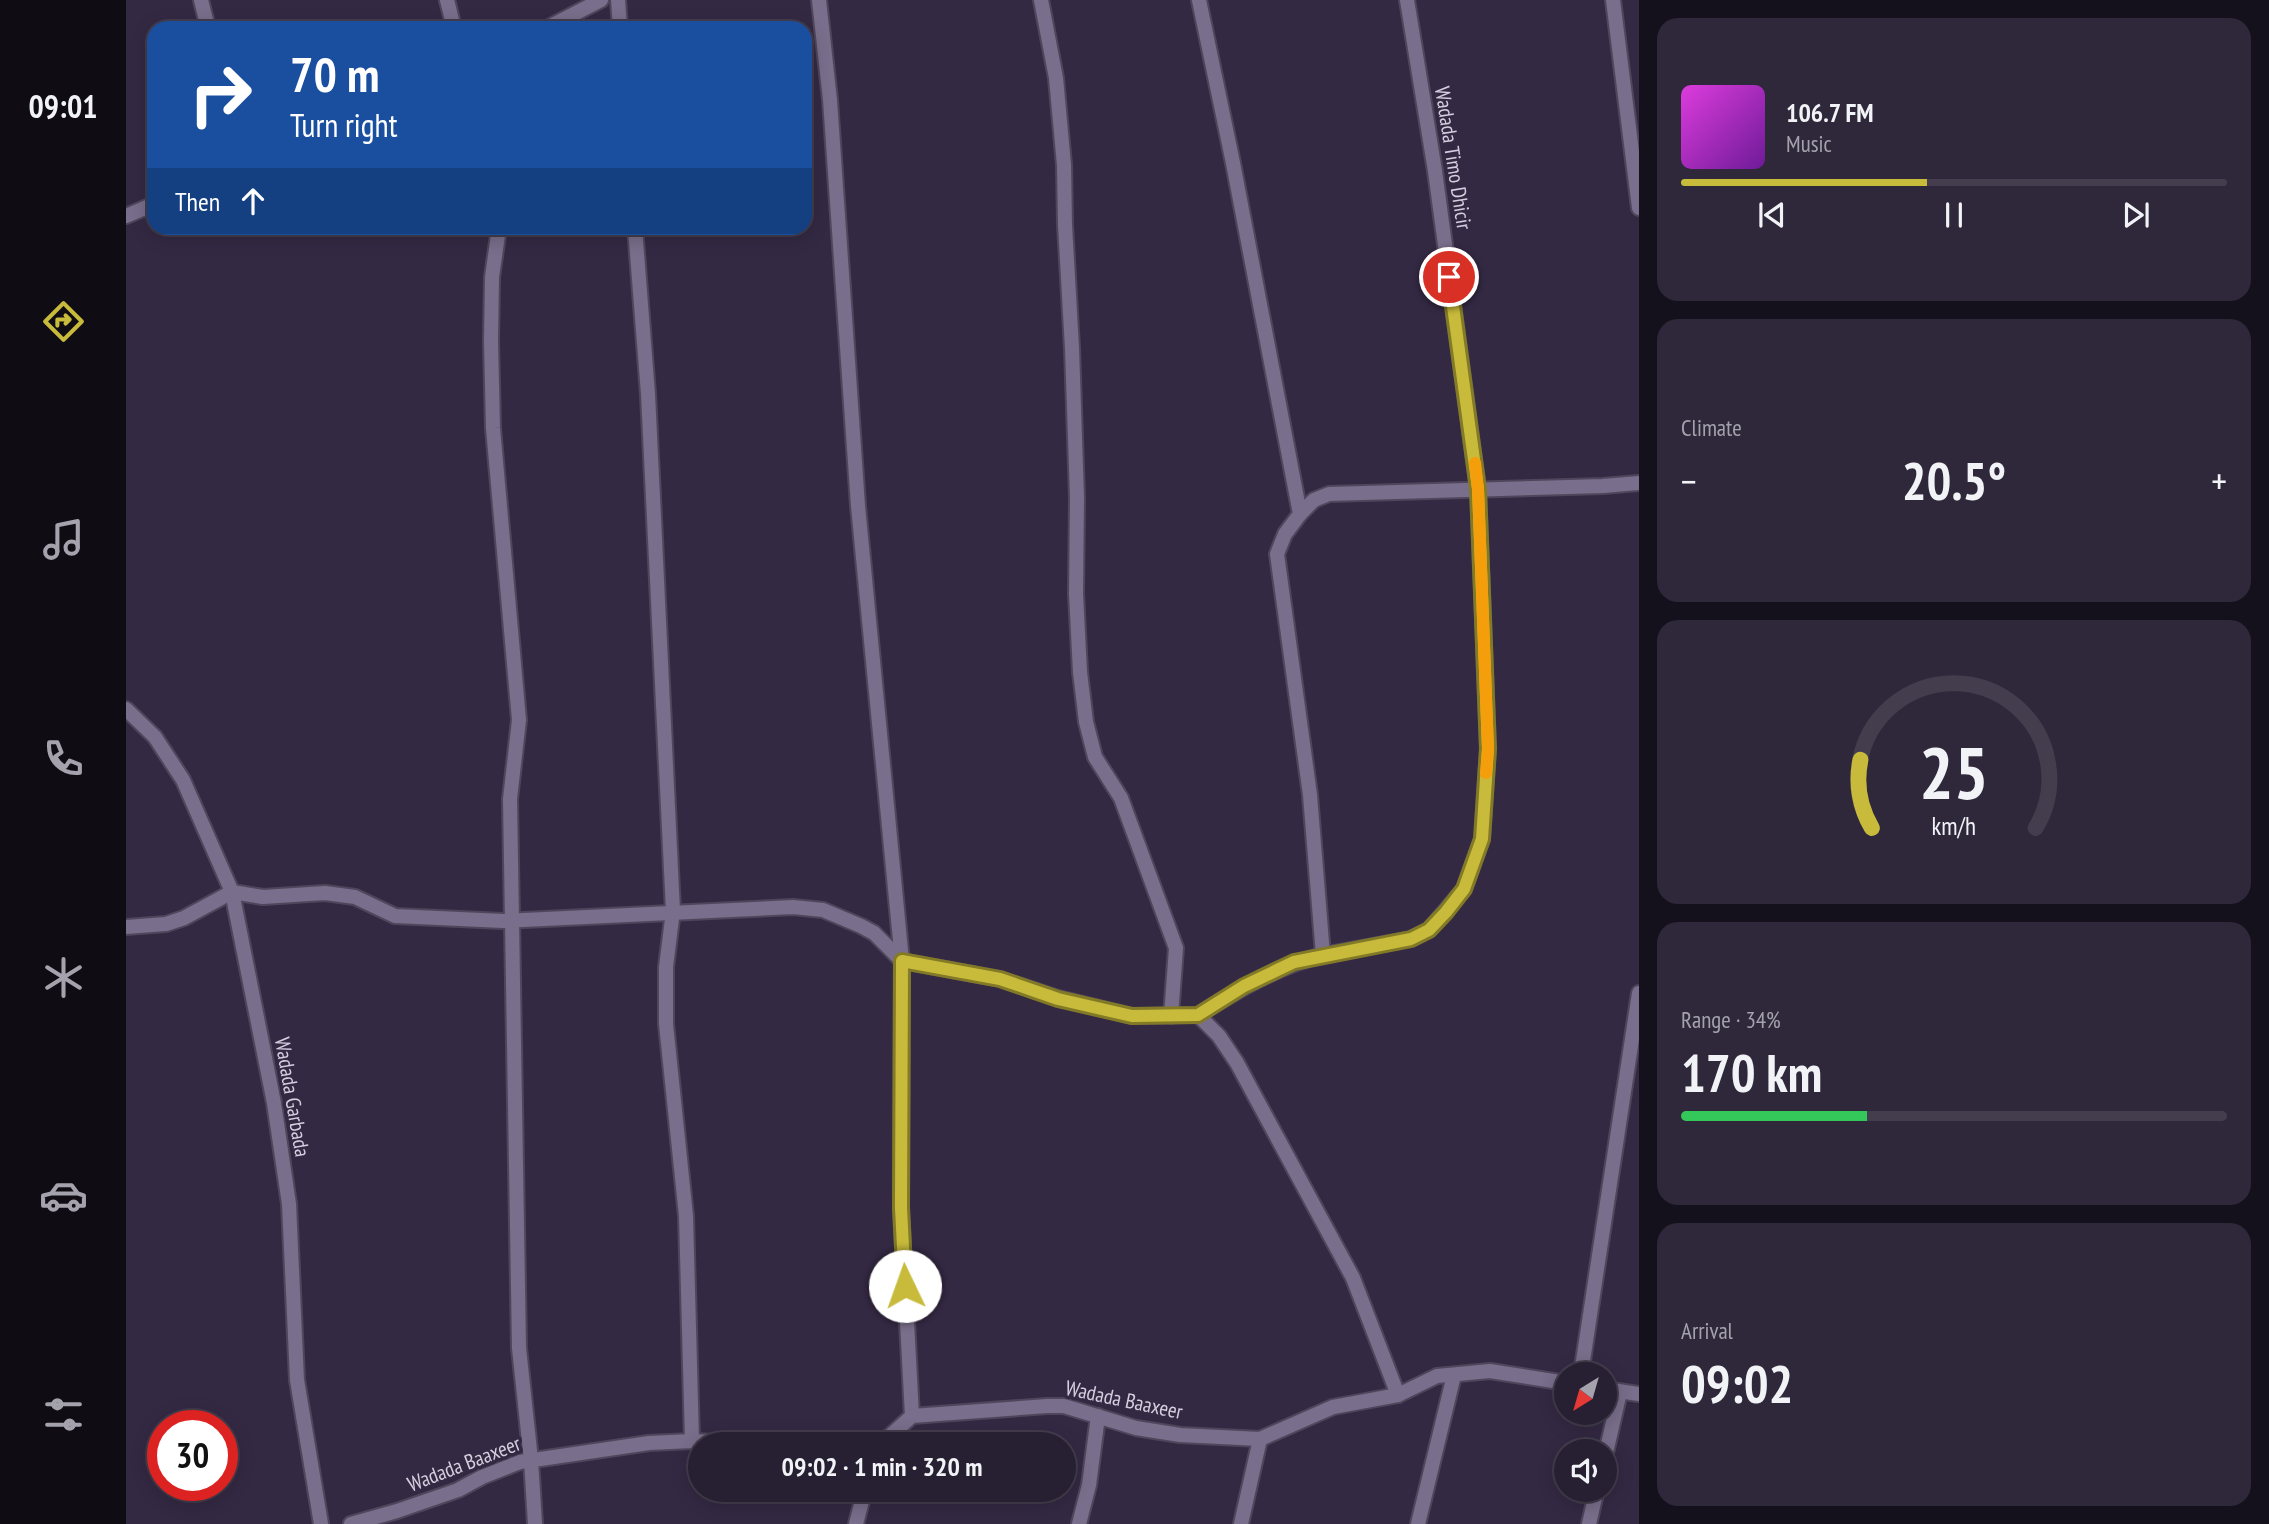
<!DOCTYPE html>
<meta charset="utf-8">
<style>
:root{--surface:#271f32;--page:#2f273a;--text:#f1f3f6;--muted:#a4a2ac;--line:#433d4d;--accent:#c8bb3b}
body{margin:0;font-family:"PT Sans Narrow",sans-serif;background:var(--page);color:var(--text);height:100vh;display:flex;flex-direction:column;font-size:26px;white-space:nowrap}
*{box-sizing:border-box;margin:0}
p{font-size:23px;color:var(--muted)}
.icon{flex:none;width:38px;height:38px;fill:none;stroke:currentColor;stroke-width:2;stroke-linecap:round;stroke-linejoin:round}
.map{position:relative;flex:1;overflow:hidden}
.panel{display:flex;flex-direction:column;gap:18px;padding:18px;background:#15111c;width:630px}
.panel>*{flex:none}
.top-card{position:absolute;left:21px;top:21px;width:665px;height:214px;border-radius:21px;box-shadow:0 4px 18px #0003,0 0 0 2px var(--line);background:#1a4fa0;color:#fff;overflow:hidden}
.needle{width:46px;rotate:217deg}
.tools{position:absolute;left:1428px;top:1362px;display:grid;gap:14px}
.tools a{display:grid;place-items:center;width:63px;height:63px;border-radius:50%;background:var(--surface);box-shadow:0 4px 18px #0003,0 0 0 2px var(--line);font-size:35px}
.speed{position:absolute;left:21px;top:1410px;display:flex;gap:14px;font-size:35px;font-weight:700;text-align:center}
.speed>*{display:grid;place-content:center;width:91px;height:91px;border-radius:50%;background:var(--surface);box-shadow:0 4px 18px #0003,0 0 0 2px var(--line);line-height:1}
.speed .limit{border:10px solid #d22;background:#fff;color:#111}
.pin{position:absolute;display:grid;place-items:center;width:60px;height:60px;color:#fff;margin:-30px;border:4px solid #fff;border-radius:50%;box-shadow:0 2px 7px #0007}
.me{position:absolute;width:77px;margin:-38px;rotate:357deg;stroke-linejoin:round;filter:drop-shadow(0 0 5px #0008)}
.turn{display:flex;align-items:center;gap:24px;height:147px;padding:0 28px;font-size:32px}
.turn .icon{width:91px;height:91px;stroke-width:2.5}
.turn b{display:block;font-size:49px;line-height:60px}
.then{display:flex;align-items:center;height:66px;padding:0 28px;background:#0003;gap:14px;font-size:26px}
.big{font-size:52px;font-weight:700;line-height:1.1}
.panel .card{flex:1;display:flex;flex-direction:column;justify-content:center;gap:10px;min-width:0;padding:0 24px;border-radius:21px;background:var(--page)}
.panel .dial{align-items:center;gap:0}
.dial svg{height:182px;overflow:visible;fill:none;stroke:var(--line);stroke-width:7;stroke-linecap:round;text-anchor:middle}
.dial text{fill:var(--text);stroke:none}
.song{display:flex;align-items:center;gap:21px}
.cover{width:84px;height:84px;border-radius:10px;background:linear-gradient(135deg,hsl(300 70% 55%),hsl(280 70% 35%))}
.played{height:7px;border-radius:4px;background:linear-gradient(90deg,var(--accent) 45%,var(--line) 45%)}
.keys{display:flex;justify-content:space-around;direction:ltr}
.heat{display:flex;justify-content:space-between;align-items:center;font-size:38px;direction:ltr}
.charge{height:10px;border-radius:5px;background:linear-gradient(90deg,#34c759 34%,var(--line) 0)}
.trip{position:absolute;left:562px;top:1432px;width:388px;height:70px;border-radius:35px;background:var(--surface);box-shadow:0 4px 18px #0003,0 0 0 2px var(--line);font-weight:700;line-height:70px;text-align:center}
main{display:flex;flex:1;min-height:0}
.menu{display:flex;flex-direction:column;width:126px;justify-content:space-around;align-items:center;background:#100c14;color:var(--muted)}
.menu .icon{width:49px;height:49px}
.menu .selected{color:var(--accent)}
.menu b{font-size:32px;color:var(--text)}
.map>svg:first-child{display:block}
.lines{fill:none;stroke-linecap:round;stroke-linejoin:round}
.street-casing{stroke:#50465c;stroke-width:18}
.street{stroke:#796e8b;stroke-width:14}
.route-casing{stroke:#827a26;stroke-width:18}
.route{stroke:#c8bb3b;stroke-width:12}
.slow{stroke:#f59e0b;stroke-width:12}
.labels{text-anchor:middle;stroke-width:7;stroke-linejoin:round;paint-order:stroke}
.street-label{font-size:21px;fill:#d4cede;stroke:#342943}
</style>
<main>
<nav class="menu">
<b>09:01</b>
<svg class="icon selected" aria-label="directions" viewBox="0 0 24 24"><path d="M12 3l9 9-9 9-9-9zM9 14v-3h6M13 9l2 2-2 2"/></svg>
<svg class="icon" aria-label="music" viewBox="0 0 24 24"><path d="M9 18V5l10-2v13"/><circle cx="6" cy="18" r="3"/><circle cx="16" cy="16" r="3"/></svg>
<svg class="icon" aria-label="phone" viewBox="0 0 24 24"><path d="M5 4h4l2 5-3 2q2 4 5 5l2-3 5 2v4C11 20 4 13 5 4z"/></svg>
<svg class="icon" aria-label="climate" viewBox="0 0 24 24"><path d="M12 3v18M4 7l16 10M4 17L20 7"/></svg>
<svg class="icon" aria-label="car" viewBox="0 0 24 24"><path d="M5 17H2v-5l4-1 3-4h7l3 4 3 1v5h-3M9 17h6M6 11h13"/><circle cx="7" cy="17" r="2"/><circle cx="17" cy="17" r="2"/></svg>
<svg class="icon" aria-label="filters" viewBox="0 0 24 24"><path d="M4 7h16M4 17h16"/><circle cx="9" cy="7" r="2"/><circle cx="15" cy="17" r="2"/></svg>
</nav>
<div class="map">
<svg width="1513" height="1524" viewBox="0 0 1513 1524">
<rect width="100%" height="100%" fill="#342943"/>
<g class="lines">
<g class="street-casing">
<g id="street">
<path d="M75,0L82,28"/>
<path d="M321,0L328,28"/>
<path d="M492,0L494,28"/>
<path d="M693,0L704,100L732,506L776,961L775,1208L786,1416"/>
<path d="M915,0L930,78L938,165L939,225L946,348L951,498L950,594L954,672L960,722L969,757L995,798L1050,948L1045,1016"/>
<path d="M1073,0L1107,163L1174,514L1159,534L1151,554L1184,795L1197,955C1151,966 1112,990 1072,1015L1093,1036L1111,1063L1227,1278L1272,1395"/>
<path d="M1487,0L1513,208"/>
<path d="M421,28L475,0"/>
<path d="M0,216L28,204"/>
<path d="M373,228L366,277L365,341L367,428L393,720L384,799L393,1348L405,1460L409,1524"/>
<path d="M509,228L522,394L547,911L540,967V1024L560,1216L566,1441"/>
<path d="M1174,514L1188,500L1203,494L1477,486L1513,483"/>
<path d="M0,709L29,737L57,780L106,892L148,1103L163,1204L171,1380L195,1524"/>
<path d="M0,927L40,924L58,918L106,892L137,897L199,893L229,897L269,916L377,921L667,907L697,910L735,926L748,933L776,961L874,979L932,998L1006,1016L1072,1015"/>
<path d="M1197,955L1285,939L1303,930L1338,889L1356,839L1362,749L1352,489L1309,171L1281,0"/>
<path d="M1455,1374L1513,993"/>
<path d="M1479,1389L1513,1394"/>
<path d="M755,1444L786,1416L921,1406H938L1010,1428L1054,1435L1134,1439L1207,1407L1272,1395L1311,1376L1364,1371L1440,1383"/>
<path d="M1479,1457L1494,1392"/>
<path d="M225,1524L271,1511L332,1490L356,1477L394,1462L523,1443L566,1441L636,1444"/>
<path d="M730,1524L739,1489"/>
<path d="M953,1524L963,1485L972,1416"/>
<path d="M1115,1524L1134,1439"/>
<path d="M1292,1524L1328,1375"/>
<path d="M1463,1524L1471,1489"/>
</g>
</g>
<use href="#street" class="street"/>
</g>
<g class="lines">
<g class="route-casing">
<path id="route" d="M779,1286L775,1208L776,961L874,979L932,999L1006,1016L1072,1015L1118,986L1168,962L1285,939L1303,930L1320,912L1338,889L1356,839L1362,749L1352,489L1323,277"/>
</g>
<use href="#route" class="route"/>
<path class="slow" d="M1349,463L1352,489L1362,749L1360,773"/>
</g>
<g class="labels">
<g class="street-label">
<text transform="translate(1327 158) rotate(81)" y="7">Wadada Timo Dhicir</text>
<text transform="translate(166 1097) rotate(80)" y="7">Wadada Garbada</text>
<text transform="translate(998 1400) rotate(12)" y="7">Wadada Baaxeer</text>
<text transform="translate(338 1464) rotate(-21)" y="7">Wadada Baaxeer</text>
</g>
</g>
</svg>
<div class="tools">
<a><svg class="needle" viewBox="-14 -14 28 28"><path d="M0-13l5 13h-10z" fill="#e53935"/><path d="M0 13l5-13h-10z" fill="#a4a2ac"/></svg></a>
<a><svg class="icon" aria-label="sound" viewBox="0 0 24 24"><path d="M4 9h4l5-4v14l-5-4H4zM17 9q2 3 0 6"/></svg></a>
</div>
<div class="speed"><div class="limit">30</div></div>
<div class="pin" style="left:1323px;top:277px;background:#d93025"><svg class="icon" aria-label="arrive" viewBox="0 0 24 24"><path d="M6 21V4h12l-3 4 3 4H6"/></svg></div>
<svg class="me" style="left:779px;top:1286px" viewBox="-20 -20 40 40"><circle r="19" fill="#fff"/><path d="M0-13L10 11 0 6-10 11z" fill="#c8bb3b"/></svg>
<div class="trip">09:02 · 1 min · 320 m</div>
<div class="top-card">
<div class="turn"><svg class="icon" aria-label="right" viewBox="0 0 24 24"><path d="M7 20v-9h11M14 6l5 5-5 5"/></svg><div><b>70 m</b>Turn right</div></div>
<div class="then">Then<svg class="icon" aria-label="ahead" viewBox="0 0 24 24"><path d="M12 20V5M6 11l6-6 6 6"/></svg></div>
</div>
</div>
<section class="panel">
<div class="card">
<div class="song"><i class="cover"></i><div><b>106.7 FM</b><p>Music</p></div></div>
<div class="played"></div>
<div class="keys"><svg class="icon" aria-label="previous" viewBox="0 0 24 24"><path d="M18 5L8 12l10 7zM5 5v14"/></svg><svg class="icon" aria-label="pause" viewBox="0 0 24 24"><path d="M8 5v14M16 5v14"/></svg><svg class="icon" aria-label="next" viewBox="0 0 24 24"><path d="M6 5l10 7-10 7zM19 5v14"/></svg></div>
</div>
<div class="card"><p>Climate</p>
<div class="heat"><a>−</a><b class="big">20.5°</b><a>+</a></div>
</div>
<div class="card dial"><svg viewBox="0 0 100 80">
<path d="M14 69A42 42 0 1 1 86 69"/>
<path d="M14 69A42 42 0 0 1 9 39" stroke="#c8bb3b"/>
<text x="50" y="56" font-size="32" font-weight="700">25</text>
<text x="50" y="72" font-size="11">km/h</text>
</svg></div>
<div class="card"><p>Range · 34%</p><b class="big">170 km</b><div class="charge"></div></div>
<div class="card"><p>Arrival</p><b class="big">09:02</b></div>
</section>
</main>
